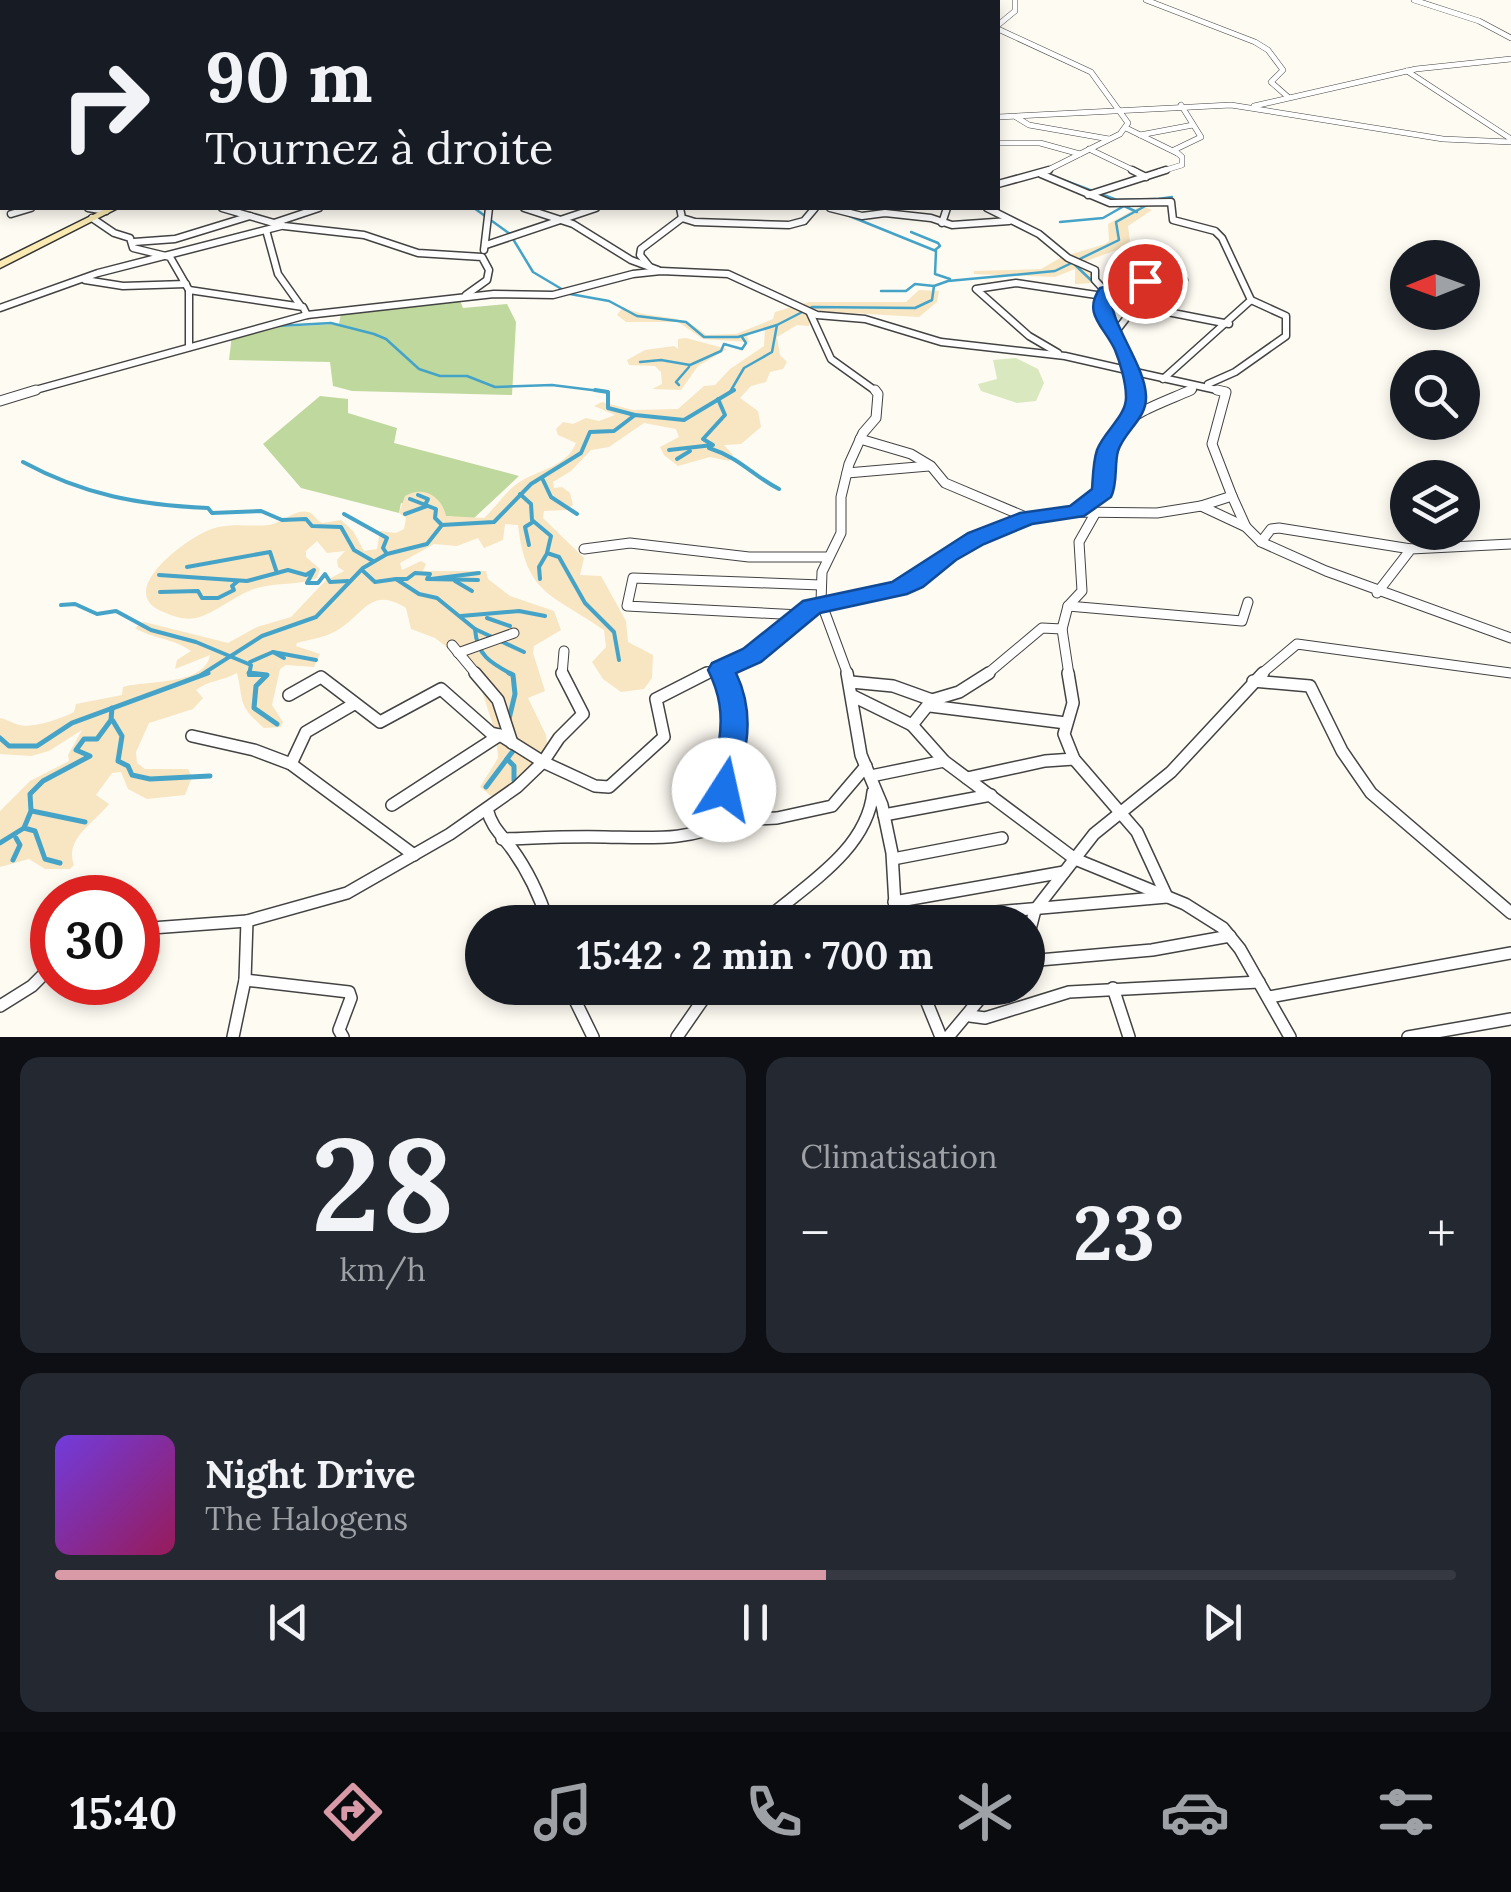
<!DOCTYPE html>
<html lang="fr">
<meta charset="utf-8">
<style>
:root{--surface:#171b24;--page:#242831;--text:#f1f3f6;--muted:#9ea1a6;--line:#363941;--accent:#d89aa7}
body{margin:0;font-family:Lora,serif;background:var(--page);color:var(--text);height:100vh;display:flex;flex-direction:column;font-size:38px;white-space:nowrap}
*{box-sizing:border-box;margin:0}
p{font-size:32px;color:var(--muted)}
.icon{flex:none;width:55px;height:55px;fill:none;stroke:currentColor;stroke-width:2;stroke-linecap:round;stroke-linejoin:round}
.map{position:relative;height:1037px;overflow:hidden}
.details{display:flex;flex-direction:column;gap:20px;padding:20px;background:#0d0f14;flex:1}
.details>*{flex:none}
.top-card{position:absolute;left:0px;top:0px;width:1000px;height:210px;box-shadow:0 5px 15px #0003;background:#171b24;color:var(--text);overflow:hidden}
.needle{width:65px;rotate:269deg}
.controls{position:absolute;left:1390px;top:240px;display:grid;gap:20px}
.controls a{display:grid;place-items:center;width:90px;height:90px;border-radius:50%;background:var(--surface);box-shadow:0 5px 15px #0003;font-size:50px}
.speed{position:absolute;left:30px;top:875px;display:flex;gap:20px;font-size:50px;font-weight:700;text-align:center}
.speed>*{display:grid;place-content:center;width:130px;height:130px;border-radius:50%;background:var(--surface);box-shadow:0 5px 15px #0003;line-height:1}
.speed .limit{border:15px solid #d22;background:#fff;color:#111}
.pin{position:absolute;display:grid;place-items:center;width:85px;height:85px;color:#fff;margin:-42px;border:5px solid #fff;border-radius:50%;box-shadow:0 2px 10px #0007}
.me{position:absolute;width:110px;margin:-55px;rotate:10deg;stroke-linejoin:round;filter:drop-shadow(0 0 8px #0008)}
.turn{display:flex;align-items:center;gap:35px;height:210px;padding:0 40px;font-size:45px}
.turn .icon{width:130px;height:130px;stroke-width:2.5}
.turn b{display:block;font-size:70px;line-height:85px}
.big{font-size:75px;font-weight:700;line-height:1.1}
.details .card{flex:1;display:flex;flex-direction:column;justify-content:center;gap:15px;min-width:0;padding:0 35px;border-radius:20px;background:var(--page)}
.details .dial{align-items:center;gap:0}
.dial b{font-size:130px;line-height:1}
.song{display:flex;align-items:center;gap:30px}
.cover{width:120px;height:120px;border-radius:15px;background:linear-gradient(135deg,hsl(260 70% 55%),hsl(330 70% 35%))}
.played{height:10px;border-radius:5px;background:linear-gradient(90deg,var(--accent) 55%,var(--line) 55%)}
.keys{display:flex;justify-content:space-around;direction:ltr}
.heat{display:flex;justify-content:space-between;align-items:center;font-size:55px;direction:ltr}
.details .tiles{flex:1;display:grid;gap:20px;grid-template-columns:1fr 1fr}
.card:last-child{grid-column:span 2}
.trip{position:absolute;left:465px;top:905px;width:580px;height:100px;border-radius:50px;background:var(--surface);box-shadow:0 5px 15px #0003;font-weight:700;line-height:100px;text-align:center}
.tabs{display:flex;height:160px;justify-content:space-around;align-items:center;background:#090b0e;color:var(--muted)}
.tabs .icon{width:70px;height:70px}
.tabs .active{color:var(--accent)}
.tabs b{font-size:45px;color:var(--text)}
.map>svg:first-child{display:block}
.green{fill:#d9e8be}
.forest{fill:#bfd89e}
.sand{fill:#f8e5c2}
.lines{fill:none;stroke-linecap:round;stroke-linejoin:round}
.stream-far2{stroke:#45a3c7;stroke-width:2.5}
.stream-far1{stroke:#45a3c7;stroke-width:4}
.stream{stroke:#45a3c7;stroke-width:5}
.street-far3-casing{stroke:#434343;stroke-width:6}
.street-far2-casing{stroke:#434343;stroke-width:9}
.street-far1-casing{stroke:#434343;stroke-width:11}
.street-casing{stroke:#434343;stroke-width:14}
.secondary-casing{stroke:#323232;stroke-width:3}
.street-far3{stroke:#fff;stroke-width:5}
.street-far2{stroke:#fff;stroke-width:6}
.street-far1{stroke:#fff;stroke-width:9}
.street{stroke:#fff;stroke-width:11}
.secondary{fill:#fbeab2;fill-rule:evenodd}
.route{fill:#1a73e8;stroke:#114b97;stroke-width:2.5}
</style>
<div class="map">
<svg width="1511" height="1037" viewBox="0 0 1511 1037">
<rect width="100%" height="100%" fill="#fefbf3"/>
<path class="green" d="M1016,358L1038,369L1044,383L1036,401L1017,403L981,391L978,384L997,379L993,360Z"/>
<g class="forest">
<path d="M459,298L463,308L507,304L516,322L512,395L352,391L333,386L330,362L229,360L232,335L259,328L339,324L341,313Z"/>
<path d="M320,396L348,399V413L397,428L394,443L519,476L473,519L446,516L401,503L399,513L301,488L263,444Z"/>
</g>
<g class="sand">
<path d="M1141,206L1152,210L1128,226L1130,242L1125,247L1086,261L1083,267L1090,272L1094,283L1075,284V269L1055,277L974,274V271L1041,269L1062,257L1105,244L1109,241L1108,224Z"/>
<path d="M919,290L939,291L937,302L919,317L817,311L810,313L809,326L797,325L777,337L780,355L787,362L783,369L770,372L766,382L751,386L740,398L758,411L761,427L741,444L724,445L733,455L729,461L710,457L678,466L664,455L660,447L679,437L676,429L644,423L609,447L591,450L571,471L553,482L554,488L562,487L570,493L573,505L567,510L544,511L543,518L584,558L580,575L601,576L626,621L628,642L653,655L652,678L644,689L621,692L603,679L592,662L606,647L604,630C552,594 526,595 518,525L505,524L503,540L484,548L478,538L457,546L434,544L400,563L402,570L421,561L426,564L423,571H486L488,579L510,596L554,611L561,630L534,646L533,653L545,691L528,698L546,735L548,753L503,792L491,796L480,787L498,758L496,735L475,669L435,638L411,629L406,608C370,585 364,615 336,631C324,638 310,639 297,643L296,646L320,654L314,667L286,665L280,669L272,705L283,722L281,727L264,728C237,705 244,702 237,673C223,681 209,680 196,690L203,698L193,709L149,723L136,752L137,763L145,769H188L192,777L185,795L147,799L128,789L121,772L112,773L96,795L109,804C94,823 64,839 74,865L70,869H45L29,859L0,867V811L30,781L69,761L68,755L82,730L49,751L31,756L0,754V718C6,719 10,722 16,724C31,730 60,719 74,712L76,704L122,695L123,687C146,680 205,686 210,655L175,669L177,660L191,651C173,638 153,639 135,628L144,622L228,643L257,627L291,617L325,581L344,571L338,567L337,560L345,551L327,553L317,541L306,551V557L320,569L317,578C299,586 277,582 257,588C236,594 215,614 196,618C186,620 175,617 166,613C111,594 184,540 209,530C229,522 248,527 269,525C282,524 298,505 312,514C316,517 318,522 323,523L341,520L353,531L364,551L377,549L380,531L396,533L404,529L406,518L399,513L405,496C423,485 442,496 446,516L484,518C496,507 505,492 518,483C537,470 567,467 576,443L558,435L556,429L563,422L573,424L586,418L599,421L615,415L594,406L602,402L633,410L678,409L704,386L715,385L730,369L764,346L765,328L747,336L749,342L703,339L678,322H626L617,315L623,307C654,322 679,310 706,335L736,334L773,319L775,312L809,302H906Z"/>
<path d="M686,338L727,349L698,366L681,390L652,389L662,384L661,372L655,366L629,365L627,360L645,350L674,346L678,349V339Z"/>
</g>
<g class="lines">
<g class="stream-far2">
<path d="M1063,180L1117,200L1156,199"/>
<path d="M474,208L510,234L533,272L570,294L609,301L637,316L686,322L704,337H738L777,325"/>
<path d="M847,215L936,251L935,274L950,279"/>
<path d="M1060,222L1103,218L1124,206L1137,212"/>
<path d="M911,232L938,243L940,246L935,250"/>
<path d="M1073,263L1094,283"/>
<path d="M881,291H906L915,284L934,286"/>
<path d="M277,326L331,323L374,334L386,339L419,369L440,376H467L495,387L552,385L608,392"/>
<path d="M640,362L661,360L690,365L721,351L724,344L742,349L746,343L742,337"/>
<path d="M679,385L676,382L689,367"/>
<path d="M730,392L744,368L772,352L777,325L812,307L915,308L932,300L934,286L948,281L1055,271L1119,240L1116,222L1158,199L1172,197"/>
</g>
<g class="stream-far1">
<path d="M595,390L608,392V408L635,415"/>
<path d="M709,448C742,459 750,474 779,489"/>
<path d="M669,450L713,445L703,439L725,415L718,399"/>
<path d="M677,459L690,451"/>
<path d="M23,462C84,495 139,505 208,508L212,513L261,511L282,520L306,519L312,526L341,527L354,550L373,561"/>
<path d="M543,480L551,497L577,514"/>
<path d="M520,494L531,504L532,520L551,536L547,553L559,557L585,603L614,632L619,660"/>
<path d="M418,495L428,499L426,503"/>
<path d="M410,499L436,509L435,518L442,525"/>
<path d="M344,514L387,538L383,548L387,554"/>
<path d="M405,514L427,506"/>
<path d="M529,545L525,527L533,522"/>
<path d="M187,567L270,552L277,573"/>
<path d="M362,570L375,582L396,579L419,594L437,598L475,629C477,656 491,663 513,675"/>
<path d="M159,575L247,581L288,570L306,575L314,570L307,583H318L325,574L330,582L348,581"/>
<path d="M397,579H407L415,573L430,574L427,579L478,580"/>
<path d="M431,579L479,573"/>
<path d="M540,579L539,567L546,555"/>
<path d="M455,581L472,591"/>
<path d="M160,592L198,591L202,598H218L234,590L232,586L238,581"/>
<path d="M61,605L75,604L97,614L116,611L151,630L196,642L251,665L249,675H267"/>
<path d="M461,616L519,611L545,616"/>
<path d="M487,618L510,626"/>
<path d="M475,629L524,652"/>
<path d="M273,652L284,658"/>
<path d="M250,662L273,652L316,660"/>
<path d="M201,675L262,636L316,617L363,568L387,554L427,544L442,525L494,522L531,484L581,453L590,432L614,431L635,415L684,420L734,390"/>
</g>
<g class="stream">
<path d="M249,673L267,675L256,686L254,708L277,724"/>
<path d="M509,673L513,675L515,694L509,719"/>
<path d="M113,721L122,736L118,761L128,766L132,775L150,779L210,776"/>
<path d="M0,738L9,746H37L72,723L208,673"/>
<path d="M507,759L514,766V780"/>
<path d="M486,787L516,747"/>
<path d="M32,811L85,822"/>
<path d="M0,843L24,828"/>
<path d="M13,860L20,845L16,838"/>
<path d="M60,863L45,859L35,831L24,828L31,811L30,794L43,781L90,756L76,750L84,739H97L111,720L112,708"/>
</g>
<g class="street-far3-casing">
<g id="street-far3">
<path d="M1146,0L1255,42L1268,50L1283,70L1271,82L1288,97"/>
<path d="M1414,0L1479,21L1511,38"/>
<path d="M998,25L1015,11V0"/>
<path d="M998,29L1091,72L1128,123L1120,134L1044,172"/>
<path d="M1407,71L1511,139"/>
<path d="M1254,106L1416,69L1511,59"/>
<path d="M998,117L1231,105L1443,139L1511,142"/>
<path d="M1016,117L1029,125L1109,139"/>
<path d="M1126,128L1177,153"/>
<path d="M1140,135L1193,125"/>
<path d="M998,143H1040L1080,154"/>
<path d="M1089,149L1137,172"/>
<path d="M1159,172L1182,165V157L1174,150L1201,137L1181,105"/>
</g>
</g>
<g class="street-far2-casing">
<g id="street-far2">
<path d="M1132,170L1146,177"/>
<path d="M1041,174L1110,203L1171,202L1173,220L1215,231L1222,238L1251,300L1163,379"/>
<path d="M998,184L1049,170"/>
<path d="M1088,195L1166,170"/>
<path d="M88,208L106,211"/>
<path d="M222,208L284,226L364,235L418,253L482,257L489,270L487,280L466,295"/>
<path d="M524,208L573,224L631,260L658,270"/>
<path d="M680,208L682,218L695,222L789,225L804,221L815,208"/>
<path d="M830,208L862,216L885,213L931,218L952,225L1009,221"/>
<path d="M987,208L1039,234L1068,258L1095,270V280L1106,292L1102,314L1122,346L1131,371L1226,392"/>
<path d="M11,214L31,208"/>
<path d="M92,218L114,233L130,238L133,248L170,257L189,290L303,307L307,315"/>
<path d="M274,223L319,208"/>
<path d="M942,223L947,208"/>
<path d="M266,230L278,274L300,305"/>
<path d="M134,242L175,239L250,216"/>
<path d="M486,245L596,208"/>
<path d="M484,250L489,208"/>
<path d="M649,266L640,255L641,249L682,218"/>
<path d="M85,280L123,286L186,284"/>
<path d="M189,290V347"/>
<path d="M1118,291L1142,307"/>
<path d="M1106,292L1145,281L1175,284L1184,280"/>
<path d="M0,308L98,273L281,226"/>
<path d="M810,313L831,359L877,392"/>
<path d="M1114,334L1131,312L1142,307L1229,324"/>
<path d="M1058,353L1029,336L976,289L1016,283L1103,296"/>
<path d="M1208,384L1235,372L1286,336V316L1251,300"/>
<path d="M28,392L307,315L494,294L553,295L633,274L661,271L728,274L817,315L865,319L941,342L1065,356L1131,371L1135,392"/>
<path d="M1185,392L1193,389"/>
</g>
</g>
<g class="street-far1-casing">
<g id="street-far1">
<path d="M0,401L36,390"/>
<path d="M1134,412L1135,390"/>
<path d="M860,439L911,454L931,466L945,483L1028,518"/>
<path d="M847,473L929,466"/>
<path d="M1232,496L1246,527"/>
<path d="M1201,506L1232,496L1212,444L1226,392L1217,390"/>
<path d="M1078,511L1103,492C1111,417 1126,418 1191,390"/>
<path d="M1261,542L1271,529L1279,528L1411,549"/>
<path d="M584,549L630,543L749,557H827"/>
<path d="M1377,593L1411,549L1511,544"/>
<path d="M1068,606L1242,621L1248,602"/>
<path d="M800,615L627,606L633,578L821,585"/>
<path d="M1062,629L1069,675"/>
<path d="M452,645L477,675"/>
<path d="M458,653L514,633"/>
<path d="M721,669L724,675"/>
<path d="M562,675L564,651"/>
<path d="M701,675L752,655L812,606L914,582L947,555L1028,518L1076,512L1157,513L1201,506L1246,527L1261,542L1326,571L1511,638"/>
<path d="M848,675L821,602L822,572L841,533V497L849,464L863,433L876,418L878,394L875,390"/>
<path d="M986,675L1042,628L1062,629L1068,606L1082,591L1079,542L1096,512"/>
<path d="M1260,675L1297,644L1511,673"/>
</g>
</g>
<g class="street-casing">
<g id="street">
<path d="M475,673L498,700L512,743"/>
<path d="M723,673C749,722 706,773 737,820L777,818L832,806L866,766"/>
<path d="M847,673L861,755L882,805L892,853L896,922"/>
<path d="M1253,681L1310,686L1342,751L1371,793L1511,913"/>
<path d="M851,682L893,686L932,700"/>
<path d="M289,695L321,677L380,722L441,689L491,733L500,735"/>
<path d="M853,696L912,725L932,700L959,692L989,673"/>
<path d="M930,706L1066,723"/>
<path d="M912,725L944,761L1075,859L1185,904L1223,928L1240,949L1290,1037"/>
<path d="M192,736L254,750L291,764L414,855"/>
<path d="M291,764L306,732L354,704"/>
<path d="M871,776L944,761"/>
<path d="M967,778L1045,761L1074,759"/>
<path d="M392,805L500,735L543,762L559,738L583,714L562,673"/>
<path d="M487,809C492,828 501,834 512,849C528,871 540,897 548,922"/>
<path d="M884,815L991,795"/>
<path d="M502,839C536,838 571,836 605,837C661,838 683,841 737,820"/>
<path d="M893,859L1002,838"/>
<path d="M894,902L1064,872"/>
<path d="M763,922C804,886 867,851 873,792"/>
<path d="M936,922L996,912L1167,897L1137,832L1074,759L1064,734L1073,703L1068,673"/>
<path d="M138,929L247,921"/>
<path d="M1028,937L1035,910L1094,834L1171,772L1263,673"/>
<path d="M1028,961L1152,950L1230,936"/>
<path d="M245,980L349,992L351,998L339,1030L343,1037"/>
<path d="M569,988L593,1037"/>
<path d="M921,988L941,1037"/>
<path d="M1113,988L1129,1037"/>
<path d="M1269,997L1511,953"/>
<path d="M0,1006L32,986L52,966"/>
<path d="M970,1016L985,1018L1069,992L1259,982"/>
<path d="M233,1037L245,980L247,921L347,893L450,834L517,787L543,762L595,786L609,787L664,737L656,699L707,673"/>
<path d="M677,1037L711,988"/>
<path d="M948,1037L989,988"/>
<path d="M1408,1037L1511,1019"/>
</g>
</g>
<g class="secondary-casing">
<g id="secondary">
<path d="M549,0L546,2H538L540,0Z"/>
<path d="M107,208H118L0,268V261Z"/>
</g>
</g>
<use href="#street-far3" class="street-far3"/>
<use href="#street-far2" class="street-far2"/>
<use href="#street-far1" class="street-far1"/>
<use href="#street" class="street"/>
<use href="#secondary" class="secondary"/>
</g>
<path class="route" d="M1145,276L1152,277V285L1113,295C1105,317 1145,363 1146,396C1147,419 1125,430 1118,451C1114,466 1118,483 1111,497L1084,516L1032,524L984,544L956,560L923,587L907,594L820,613L761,662L736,673C747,696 750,718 746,744C744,754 737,764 736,775C735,785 739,788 734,798L724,801L714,798C702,777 715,763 719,742C723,715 720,694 708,670L712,663L743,649L803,601L892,582L968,533L1020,513L1070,506L1092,489C1093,477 1093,462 1097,450C1104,431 1127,416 1126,396C1126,383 1120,362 1115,350C1104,326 1082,314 1100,288Z"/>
</svg>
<div class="controls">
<a><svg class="needle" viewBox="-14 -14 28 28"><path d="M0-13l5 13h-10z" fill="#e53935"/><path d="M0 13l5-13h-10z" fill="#9ea1a6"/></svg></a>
<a><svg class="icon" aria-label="search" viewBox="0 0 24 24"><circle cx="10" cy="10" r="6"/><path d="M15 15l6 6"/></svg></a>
<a><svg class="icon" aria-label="layers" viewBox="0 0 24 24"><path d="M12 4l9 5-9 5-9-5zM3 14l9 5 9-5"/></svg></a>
</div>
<div class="speed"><div class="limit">30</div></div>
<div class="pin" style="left:1145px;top:281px;background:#d93025"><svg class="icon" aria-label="arrive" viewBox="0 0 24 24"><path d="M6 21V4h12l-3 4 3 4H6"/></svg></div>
<svg class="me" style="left:724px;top:790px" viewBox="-20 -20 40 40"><circle r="19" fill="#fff"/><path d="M0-13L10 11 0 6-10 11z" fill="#1a73e8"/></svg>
<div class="trip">15:42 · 2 min · 700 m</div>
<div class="top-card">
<div class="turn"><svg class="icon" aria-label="right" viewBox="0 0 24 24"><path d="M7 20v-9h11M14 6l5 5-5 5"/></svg><div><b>90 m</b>Tournez à droite</div></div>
</div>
</div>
<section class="details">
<div class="tiles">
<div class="card dial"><b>28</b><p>km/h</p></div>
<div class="card"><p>Climatisation</p>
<div class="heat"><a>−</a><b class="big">23°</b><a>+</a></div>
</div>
<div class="card">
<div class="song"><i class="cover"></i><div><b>Night Drive</b><p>The Halogens</p></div></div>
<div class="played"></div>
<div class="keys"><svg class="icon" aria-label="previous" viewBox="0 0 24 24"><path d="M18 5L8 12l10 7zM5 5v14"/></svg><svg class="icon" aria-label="pause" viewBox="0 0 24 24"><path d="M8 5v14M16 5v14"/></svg><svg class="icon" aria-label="next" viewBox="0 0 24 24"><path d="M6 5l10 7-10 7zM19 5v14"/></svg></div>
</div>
</div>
</section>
<nav class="tabs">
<b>15:40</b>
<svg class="icon active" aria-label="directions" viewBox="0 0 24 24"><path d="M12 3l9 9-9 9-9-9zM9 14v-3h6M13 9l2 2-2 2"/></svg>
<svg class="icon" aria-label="music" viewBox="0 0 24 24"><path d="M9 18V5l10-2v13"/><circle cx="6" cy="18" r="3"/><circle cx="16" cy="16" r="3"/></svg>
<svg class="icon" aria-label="phone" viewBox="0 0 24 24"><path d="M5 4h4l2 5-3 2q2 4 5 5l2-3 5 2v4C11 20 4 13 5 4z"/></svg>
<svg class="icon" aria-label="climate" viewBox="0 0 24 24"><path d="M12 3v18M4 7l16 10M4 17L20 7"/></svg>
<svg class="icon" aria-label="car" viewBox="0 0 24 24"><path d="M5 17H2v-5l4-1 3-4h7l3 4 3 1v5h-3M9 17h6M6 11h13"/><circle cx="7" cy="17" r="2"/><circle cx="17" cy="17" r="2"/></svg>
<svg class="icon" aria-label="filters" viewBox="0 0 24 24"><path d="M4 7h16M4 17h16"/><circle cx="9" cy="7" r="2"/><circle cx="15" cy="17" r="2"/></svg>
</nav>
